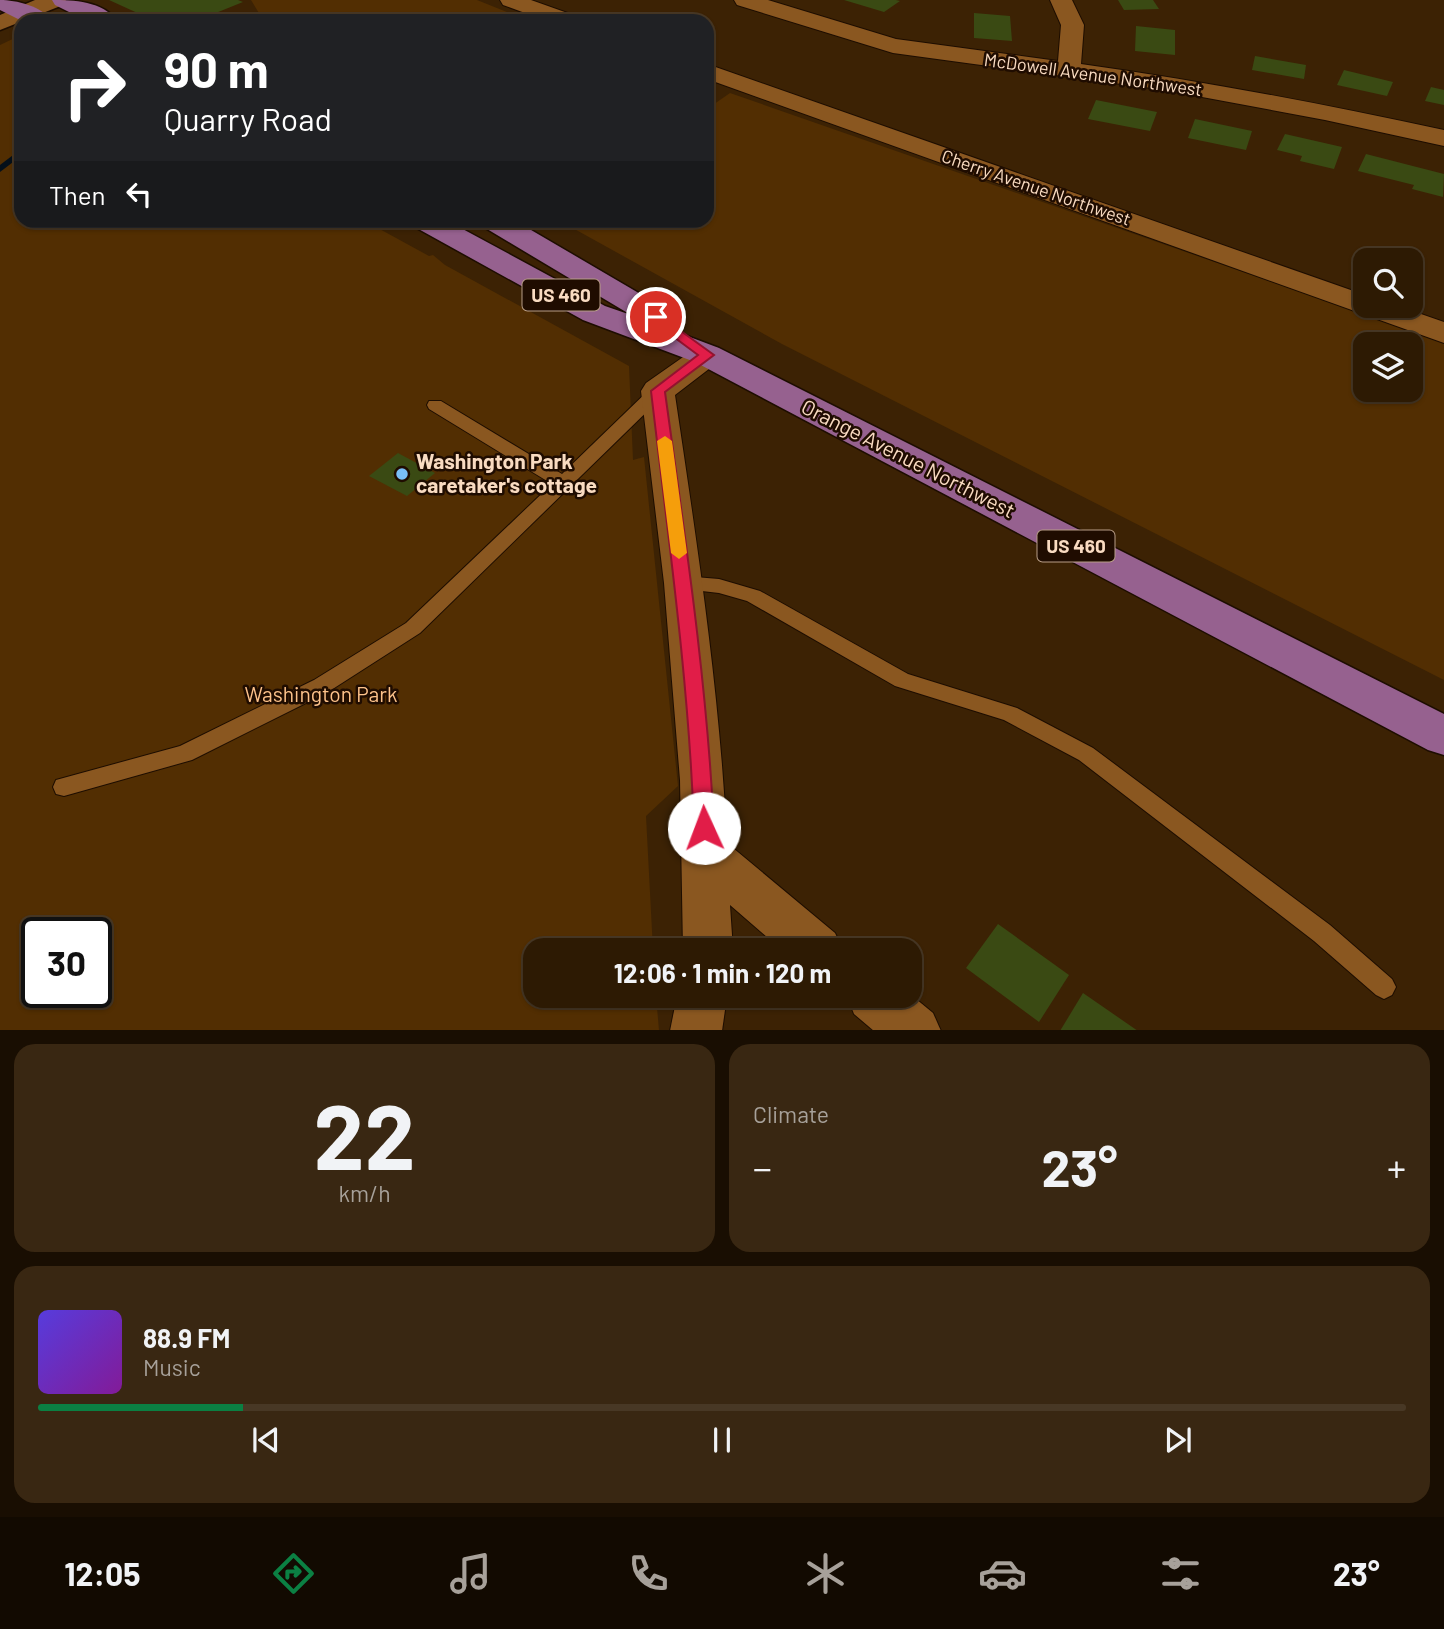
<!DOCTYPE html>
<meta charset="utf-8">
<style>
:root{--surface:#2d1a03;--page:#392712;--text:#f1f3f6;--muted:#a7a19a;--line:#483825;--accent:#0b8043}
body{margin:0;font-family:Barlow,sans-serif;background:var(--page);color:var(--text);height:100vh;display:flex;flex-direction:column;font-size:26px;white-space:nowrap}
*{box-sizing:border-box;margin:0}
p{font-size:23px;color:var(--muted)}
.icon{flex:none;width:38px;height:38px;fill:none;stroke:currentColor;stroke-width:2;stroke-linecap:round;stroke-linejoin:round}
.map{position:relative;height:1030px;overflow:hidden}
.panel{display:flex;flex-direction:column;gap:14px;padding:14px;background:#190e02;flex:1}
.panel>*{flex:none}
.hud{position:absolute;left:14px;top:14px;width:700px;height:214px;border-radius:21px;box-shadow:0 2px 5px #0004,0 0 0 2px var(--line);background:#202124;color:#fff;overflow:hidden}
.controls{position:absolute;left:1353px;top:248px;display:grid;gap:14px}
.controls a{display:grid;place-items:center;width:70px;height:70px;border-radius:14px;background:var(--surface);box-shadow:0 2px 5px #0004,0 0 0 2px var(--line);font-size:35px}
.speed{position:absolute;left:21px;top:917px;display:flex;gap:14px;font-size:35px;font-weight:700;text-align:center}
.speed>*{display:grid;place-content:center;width:91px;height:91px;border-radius:50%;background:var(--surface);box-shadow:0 2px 5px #0004,0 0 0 2px var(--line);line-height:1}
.speed .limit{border:4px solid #111;border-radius:10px;background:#fff;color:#111}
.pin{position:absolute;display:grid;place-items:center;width:60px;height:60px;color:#fff;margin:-30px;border:4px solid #fff;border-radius:50%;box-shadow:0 2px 7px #0007}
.me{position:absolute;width:77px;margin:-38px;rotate:358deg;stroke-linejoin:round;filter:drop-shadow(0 0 5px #0008)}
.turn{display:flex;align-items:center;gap:24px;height:147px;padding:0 35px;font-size:32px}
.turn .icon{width:91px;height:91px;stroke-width:2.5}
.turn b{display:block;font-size:49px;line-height:60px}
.then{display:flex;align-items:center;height:66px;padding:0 35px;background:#0003;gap:14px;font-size:26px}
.big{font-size:52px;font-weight:700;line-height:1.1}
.panel .card{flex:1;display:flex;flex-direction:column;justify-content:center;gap:10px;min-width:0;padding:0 24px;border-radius:21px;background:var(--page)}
.panel .dial{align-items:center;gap:0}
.dial b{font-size:91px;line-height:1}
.song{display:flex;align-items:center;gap:21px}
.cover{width:84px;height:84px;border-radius:10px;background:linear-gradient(135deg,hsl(250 70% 55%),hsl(290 70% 35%))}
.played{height:7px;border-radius:4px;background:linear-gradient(90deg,var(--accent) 15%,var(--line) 15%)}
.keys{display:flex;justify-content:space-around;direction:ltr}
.heat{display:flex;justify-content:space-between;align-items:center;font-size:38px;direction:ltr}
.panel .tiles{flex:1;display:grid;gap:14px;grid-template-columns:1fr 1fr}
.card:last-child{grid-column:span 2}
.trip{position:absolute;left:523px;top:938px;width:399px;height:70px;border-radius:21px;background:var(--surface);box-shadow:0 2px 5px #0004,0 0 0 2px var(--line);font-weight:700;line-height:70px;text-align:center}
.tabs{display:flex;height:112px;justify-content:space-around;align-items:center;background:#120a01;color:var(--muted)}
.tabs .icon{width:49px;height:49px}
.tabs .on{color:var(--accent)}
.tabs b{font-size:32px;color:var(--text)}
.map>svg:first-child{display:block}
.green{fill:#522e02;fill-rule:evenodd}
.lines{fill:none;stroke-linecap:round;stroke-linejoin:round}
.stream{fill:#05101a;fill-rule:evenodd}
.building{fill:#3a4a13}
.lane-casing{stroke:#1d0d01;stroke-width:2}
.street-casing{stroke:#1d0d01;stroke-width:2}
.secondary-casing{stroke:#1d0d01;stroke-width:3}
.primary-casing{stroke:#1d0d01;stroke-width:3}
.lane{fill:#8a5720;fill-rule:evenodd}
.street{fill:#8a5720;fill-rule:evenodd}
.secondary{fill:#8a5720;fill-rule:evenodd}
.primary{fill:#96618f;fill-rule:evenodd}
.route{fill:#e11d48;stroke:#92132f;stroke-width:2}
.slow{fill:#f59e0b}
.poi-dot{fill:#79bff8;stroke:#1f0c00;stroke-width:2.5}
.labels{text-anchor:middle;stroke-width:5;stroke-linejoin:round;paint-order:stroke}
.far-street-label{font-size:18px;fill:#f9dbc1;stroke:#1f0c00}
.shield{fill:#1f0c00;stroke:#b89d87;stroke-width:2}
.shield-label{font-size:19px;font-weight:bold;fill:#f9dbc1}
.street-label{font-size:21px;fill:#f9dbc1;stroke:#1f0c00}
.poi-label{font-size:21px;font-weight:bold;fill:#f9dbc1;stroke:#1f0c00;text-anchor:start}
.park-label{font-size:21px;fill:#fdc28a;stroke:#1f0c00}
</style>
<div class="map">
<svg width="1444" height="1031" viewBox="0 0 1444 1031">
<rect width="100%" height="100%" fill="#3c2204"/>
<g class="green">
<path d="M251,0H477L529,21H258L262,18Z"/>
<path d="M21,35V220L365,221L429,256L433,255L445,265L629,366L633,460L644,457L678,786L646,816L653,950H536V996H656L659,1030L0,1031V45ZM37,933H96V992H37Z"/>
<path d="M730,93L1444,342V680L782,344L560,221L707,220V109ZM1365,345H1410V390H1365Z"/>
</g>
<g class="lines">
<path class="stream" d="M21,149V156L0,172V165Z"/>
</g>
<g class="building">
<path d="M109,0H238L243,2L196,21H155Z"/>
<path d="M844,0H896L900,1L884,12Z"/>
<path d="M1118,0H1153L1159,9L1124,10Z"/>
<path d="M974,13L1010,16L1012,41L974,38Z"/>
<path d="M1136,26L1175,30V55L1135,51Z"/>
<path d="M1255,56L1306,65L1304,79L1252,70Z"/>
<path d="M1344,70L1393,82L1387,96L1337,85Z"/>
<path d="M1431,87L1444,90V105L1425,101Z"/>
<path d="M1096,100L1157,112L1150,131L1088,119Z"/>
<path d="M1195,119L1252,131L1246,150L1188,138Z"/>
<path d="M1285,134L1342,147L1334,169L1300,161L1302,156L1277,150Z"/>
<path d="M1366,154L1444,174L1443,197L1412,189L1414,185L1358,171Z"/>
<path d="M398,453L435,473L407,496L369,476Z"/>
<path d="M998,924L1069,975L1039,1022L966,968Z"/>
<path d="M1083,993L1138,1031H1060Z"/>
</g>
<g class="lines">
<g class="lane-casing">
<g id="lane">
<path d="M658,386L664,387L666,391L664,395L420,633L328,692L192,760L64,796L56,794L53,787L56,780L180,746L314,680L406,623L552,484L429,409L427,405L429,401H441L562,474L652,387Z"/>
<path d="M683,576L719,579L760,591L908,674L1017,708L1093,748L1330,925L1392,979L1396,987L1392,995L1384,999L1376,995L1314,941L1079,760L1004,720L895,686L747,601L719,593L676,588L674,583L676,578Z"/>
</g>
</g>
<g class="street-casing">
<g id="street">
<path d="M500,0H531L576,16L579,21H547L503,5Z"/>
<path d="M734,0H768L896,39L1058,61L1061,25L1050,0H1072L1084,25L1081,64C1203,81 1324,104 1444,130V146L1325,120L1159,89L893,53L737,5Z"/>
<path d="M707,64L1365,295V306H1398L1444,322V343L707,79Z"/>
<path d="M707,345L718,348L723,355L718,362L675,395C697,543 720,693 727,843L835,933L843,950H782L730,905L733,950H683L680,780L664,583L641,391L646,383L696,348Z"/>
<path d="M910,994L933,1013L941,1031H874L854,1014L847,996Z"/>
<path d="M677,996H727L722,1031H670Z"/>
</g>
</g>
<g class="secondary-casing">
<path id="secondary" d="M35,0H66L63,5L0,30V15Z"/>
</g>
<g class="primary-casing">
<g id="primary">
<path d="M0,0C16,0 42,6 52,21H22L0,10Z"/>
<path d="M52,0C73,0 103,1 117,21H87L55,5Z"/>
<path d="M409,220H446L605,306L631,315L482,226L478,220H514L666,309L671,316L666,323L658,325L719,348L1444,714V755L1428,750L695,362L583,320L413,226Z"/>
</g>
</g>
<use href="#lane" class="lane"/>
<use href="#street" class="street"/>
<use href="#secondary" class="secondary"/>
<use href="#primary" class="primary"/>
</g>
<path class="route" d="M656,313L714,355L665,392C685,537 707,682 714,828L711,835L704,837L697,835L694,828C689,682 668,536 651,391L698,355L651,320V314Z"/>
<path class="slow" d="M665,436L672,441L687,553L679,559L671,553L657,441Z"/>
<circle class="poi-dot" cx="402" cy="474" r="7"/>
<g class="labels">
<g class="far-street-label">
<text transform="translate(1093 75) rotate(8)" y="6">McDowell Avenue Northwest</text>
<text transform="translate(1036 188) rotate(19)" y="6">Cherry Avenue Northwest</text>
</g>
<g class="shield">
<rect x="522.5" y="279.5" width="77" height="31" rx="5"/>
<rect x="1037.5" y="530.5" width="77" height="31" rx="5"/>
</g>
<g class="shield-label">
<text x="561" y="302">US 460</text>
<text x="1076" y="553">US 460</text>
</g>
<g class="street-label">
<text transform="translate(908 459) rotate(27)" y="7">Orange Avenue Northwest</text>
</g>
<g class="poi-label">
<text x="416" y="469">Washington Park<tspan x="416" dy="24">caretaker's cottage</tspan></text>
</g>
<g class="park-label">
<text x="321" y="702">Washington Park</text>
</g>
</g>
</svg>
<div class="controls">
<a><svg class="icon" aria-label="search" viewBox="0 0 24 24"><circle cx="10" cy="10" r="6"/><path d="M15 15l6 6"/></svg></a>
<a><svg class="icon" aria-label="layers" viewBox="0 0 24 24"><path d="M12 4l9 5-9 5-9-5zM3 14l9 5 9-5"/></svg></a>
</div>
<div class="speed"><div class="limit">30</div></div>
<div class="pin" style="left:656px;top:317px;background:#d93025"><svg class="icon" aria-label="arrive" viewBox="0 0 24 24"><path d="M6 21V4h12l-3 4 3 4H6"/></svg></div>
<svg class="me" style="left:704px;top:828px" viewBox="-20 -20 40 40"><circle r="19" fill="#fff"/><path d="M0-13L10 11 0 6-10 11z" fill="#e11d48"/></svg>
<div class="trip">12:06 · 1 min · 120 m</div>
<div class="hud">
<div class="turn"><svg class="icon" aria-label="right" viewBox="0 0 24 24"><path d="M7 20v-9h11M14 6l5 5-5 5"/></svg><div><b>90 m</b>Quarry Road</div></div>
<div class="then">Then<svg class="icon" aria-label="left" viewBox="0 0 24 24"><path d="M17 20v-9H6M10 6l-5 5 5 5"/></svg></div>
</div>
</div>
<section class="panel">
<div class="tiles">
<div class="card dial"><b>22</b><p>km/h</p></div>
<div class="card"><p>Climate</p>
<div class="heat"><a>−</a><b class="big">23°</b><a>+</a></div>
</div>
<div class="card">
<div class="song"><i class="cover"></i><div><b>88.9 FM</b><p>Music</p></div></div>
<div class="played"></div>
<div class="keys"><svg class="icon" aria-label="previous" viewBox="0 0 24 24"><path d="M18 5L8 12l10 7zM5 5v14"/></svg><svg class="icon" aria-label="pause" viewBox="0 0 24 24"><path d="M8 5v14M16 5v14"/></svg><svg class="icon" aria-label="next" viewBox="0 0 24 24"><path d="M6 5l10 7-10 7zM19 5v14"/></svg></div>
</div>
</div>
</section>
<nav class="tabs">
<b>12:05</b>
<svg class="icon on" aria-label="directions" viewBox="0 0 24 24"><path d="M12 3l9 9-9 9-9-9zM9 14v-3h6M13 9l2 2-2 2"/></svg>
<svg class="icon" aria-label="music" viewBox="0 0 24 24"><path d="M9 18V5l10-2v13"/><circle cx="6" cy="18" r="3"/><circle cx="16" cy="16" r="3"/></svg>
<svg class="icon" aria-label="phone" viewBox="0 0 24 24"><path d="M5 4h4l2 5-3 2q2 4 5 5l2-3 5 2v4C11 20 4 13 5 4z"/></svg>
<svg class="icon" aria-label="climate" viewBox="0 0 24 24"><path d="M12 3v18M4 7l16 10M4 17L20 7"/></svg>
<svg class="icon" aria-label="car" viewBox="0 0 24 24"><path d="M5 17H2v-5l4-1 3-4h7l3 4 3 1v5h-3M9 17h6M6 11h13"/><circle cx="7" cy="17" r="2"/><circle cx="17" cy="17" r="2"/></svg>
<svg class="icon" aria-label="filters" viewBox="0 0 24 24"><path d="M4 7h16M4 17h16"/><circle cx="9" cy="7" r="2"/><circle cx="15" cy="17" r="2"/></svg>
<b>23°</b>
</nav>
